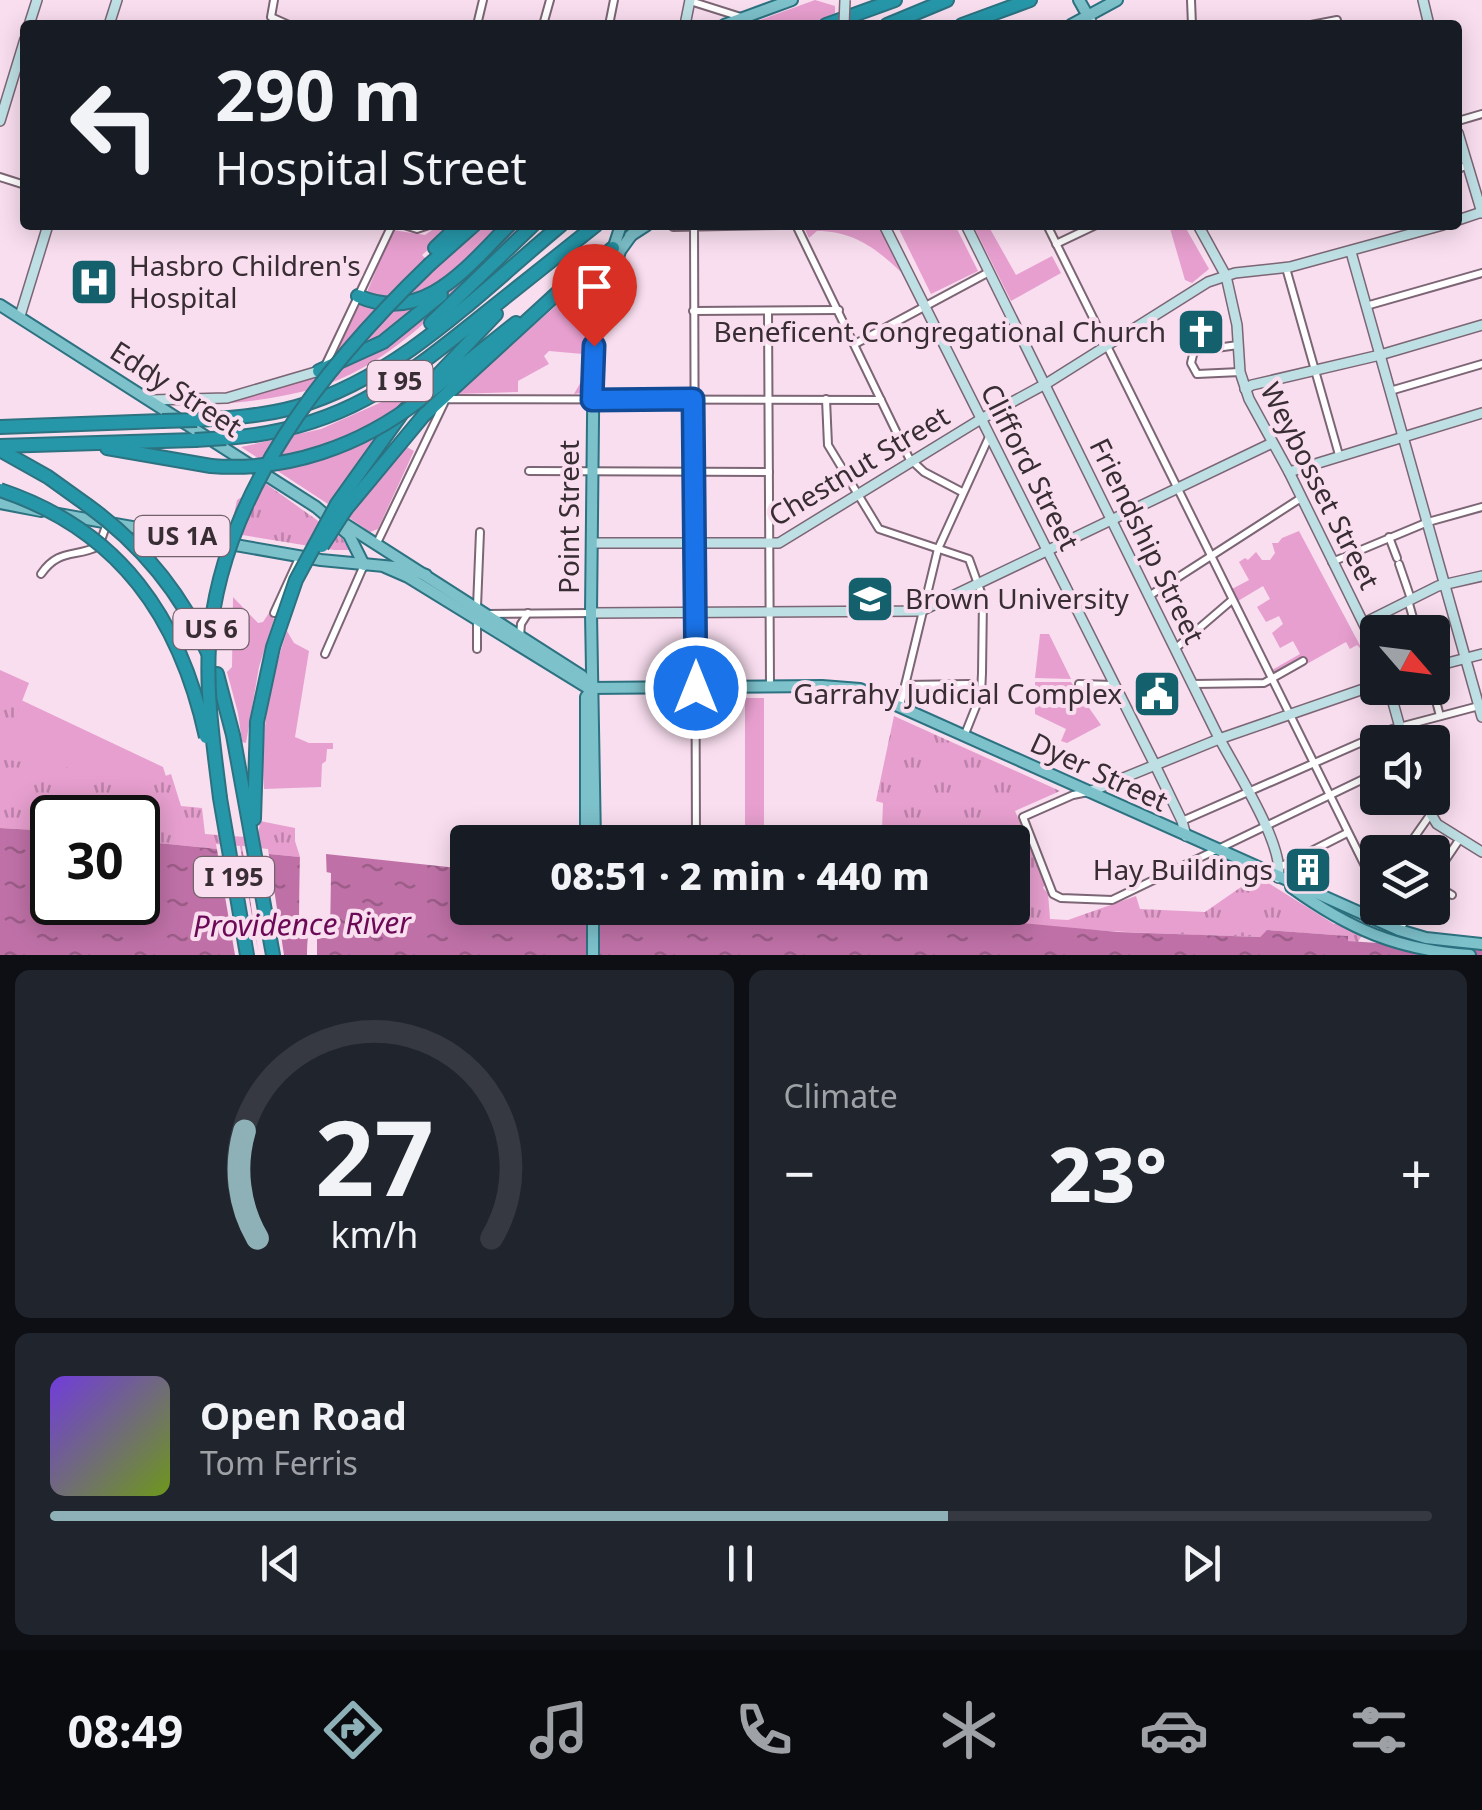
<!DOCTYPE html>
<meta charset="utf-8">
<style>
:root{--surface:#171b24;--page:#20242c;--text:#f1f3f6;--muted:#9ea1a6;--line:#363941;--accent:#8eb1b8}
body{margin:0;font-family:"Noto Sans",sans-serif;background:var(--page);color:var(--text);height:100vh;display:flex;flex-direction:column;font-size:38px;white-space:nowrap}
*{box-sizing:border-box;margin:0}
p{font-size:32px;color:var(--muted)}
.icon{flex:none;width:55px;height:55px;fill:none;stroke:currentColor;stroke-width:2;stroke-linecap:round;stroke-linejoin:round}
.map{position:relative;height:955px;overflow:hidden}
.panel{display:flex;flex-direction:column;gap:15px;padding:15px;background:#0d0f14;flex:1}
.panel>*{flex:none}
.banner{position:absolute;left:20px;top:20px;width:1442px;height:210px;border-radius:10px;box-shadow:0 5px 25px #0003;background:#171b24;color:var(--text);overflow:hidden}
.needle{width:65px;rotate:118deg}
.fabs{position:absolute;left:1360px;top:615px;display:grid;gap:20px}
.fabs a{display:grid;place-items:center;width:90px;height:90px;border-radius:10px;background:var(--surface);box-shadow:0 5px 25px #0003;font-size:50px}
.speed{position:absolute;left:30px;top:795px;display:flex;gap:20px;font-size:50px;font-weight:700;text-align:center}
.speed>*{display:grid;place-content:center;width:130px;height:130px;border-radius:50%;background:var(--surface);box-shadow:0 5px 25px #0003;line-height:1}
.speed .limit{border:5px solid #111;border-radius:15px;background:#fff;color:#111}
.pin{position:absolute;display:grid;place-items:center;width:85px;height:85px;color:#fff;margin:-102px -42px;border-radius:50% 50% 50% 0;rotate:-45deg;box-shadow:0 0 10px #0007}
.pin .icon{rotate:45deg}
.me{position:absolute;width:110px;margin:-55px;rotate:0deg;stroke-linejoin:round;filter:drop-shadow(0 0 8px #0008)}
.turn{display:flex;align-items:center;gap:35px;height:210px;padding:0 30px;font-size:45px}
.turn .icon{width:130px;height:130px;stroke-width:2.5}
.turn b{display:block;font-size:70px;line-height:85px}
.big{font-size:75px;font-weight:800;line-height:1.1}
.panel .card{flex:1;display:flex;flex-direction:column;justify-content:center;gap:15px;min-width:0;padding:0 35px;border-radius:15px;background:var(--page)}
.panel .dial{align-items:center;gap:0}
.dial svg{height:260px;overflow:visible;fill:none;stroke:var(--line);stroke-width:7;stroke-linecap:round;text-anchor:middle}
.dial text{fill:var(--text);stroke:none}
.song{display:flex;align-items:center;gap:30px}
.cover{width:120px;height:120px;border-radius:15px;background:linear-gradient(135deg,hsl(260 70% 55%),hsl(80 70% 35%))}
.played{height:10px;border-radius:5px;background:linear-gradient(90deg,var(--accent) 65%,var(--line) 65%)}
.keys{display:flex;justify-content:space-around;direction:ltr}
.heat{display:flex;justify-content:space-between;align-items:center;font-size:55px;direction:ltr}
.panel .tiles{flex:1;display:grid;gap:15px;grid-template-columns:1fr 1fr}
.card:last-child{grid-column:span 2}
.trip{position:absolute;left:450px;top:825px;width:580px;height:100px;border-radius:10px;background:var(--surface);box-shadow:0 5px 25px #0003;font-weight:800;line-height:100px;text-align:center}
.dock{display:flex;height:160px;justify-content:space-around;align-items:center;background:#090b0e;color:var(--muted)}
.dock .icon{width:70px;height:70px}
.dock .current{color:var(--accent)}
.dock b{font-size:45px;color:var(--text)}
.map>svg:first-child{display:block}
.grass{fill:#e79fcf}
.park{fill:url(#park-tufts)}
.water{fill:url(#water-ripples)}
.pier{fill:#f9deef}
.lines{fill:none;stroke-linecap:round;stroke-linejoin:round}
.street-casing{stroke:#7c6574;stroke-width:10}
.secondary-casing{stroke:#7c6574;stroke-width:12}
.primary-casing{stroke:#2c7280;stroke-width:14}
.highway-casing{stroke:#2c7280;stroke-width:16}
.street{stroke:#fff;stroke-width:6}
.secondary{stroke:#bee0e5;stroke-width:9}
.primary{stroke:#7dc1cb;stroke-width:10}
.highway{stroke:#2697a9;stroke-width:12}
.secondary-bridge-casing{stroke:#7c6574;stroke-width:12;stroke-linecap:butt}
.highway-bridge-casing{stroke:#2c7280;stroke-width:16;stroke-linecap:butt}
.secondary-bridge{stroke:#bee0e5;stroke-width:9}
.highway-bridge{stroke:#2697a9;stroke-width:12}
.route-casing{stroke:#114b97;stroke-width:25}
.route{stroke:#1a73e8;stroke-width:18}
.labels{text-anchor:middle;stroke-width:8;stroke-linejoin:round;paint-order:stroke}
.shield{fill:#f9deef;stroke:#71626b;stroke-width:2.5}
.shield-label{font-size:25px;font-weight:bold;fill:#372d33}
.poi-label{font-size:28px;fill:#372d33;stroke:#f9deef;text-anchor:end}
.street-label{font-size:28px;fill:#372d33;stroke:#f9deef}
.water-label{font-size:30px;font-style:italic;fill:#6c0956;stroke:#f9deef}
</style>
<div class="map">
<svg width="1482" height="955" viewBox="0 0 1482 955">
<defs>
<pattern id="park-tufts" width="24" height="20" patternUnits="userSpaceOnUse" patternTransform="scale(2.5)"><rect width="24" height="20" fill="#e79fcf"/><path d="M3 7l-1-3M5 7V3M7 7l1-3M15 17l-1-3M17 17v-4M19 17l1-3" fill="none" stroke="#bc82a9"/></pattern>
<pattern id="water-ripples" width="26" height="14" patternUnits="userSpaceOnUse" patternTransform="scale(2.5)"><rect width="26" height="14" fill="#bf71a7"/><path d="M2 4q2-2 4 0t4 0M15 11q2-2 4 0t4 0" fill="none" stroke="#9c5d89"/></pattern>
</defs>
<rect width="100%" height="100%" fill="#f9deef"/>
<g class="grass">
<path d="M815,0L835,6V13L808,25H746Z"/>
<path d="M439,225H456L422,255L434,267L482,225H502C467,260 423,319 367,292L393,230L425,235Z"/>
<path d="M516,225H527C470,275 420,340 351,374C310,394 262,401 217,404L327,373L416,322Z"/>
<path d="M803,225H878L901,272C876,248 853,231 817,231L809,238Z"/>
<path d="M897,225H955L978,271L931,294Z"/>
<path d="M973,225L989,227L1016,275L1052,256L1061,273L1011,301Z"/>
<path d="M1169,225H1184L1209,269L1192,283L1185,280Z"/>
<path d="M582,283H590L595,293L586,345L587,392L574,394L582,380L583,354L549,351L544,356L549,364L518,381V392L455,394Z"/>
<path d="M360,304L364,303L421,305L397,329L345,358L338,347Z"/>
<path d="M430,371L328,504L241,447L321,429L384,401Z"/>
<path d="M405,446L414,451L378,529L370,532L348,517Z"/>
<path d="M1299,531L1363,651L1357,645L1350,649L1346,642L1278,680L1272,670L1300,654L1293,641L1280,648L1272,633L1283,624L1279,616L1266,622L1257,607L1270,599L1263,586L1238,601L1232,589L1249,580L1239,562L1245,558L1248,560L1256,552L1262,560H1270L1275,553L1272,543H1278L1282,538Z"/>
<path d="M233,597L258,623L263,622L269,613L274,619L259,667L246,743L242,742L238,713L227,672L232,667Z"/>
<path d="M287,631L294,643L309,651L295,737L309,743H333V749H327L326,761L322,764L321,787L264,789C260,734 269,684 287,631Z"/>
<path d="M1040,634H1049L1071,679L1035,678Z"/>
<path d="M1035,682H1071L1101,725L1067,743L1061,741L1066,729L1035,714Z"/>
<rect x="745" y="698" width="19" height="144"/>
<path d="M19,699L163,767L174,802L0,784V719Z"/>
</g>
<g class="park">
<path d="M265,483L342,538L350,550H334L230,533L237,500Z"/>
<path d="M0,670L29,683L0,758Z"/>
<path d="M894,716L1060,791L1015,811L1022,826L1017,832L1020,835L1024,832L1045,884L1043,888L1048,893L1050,919L1068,920L1136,896L1140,909L1205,912L1257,876L1334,924H1341L1362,935L1358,942L1348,941L1347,936L1268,930L1260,937C1139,933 1016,930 897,908H1012V842H886L882,829L883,803L876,801Z"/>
<path d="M0,759L156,779L171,774L181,806L202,808L205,834L258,838L260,821L295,828V841L300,857L138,841V818H52V831L0,828Z"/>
</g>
<g class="water">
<path d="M0,828L52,831V902H138V841L300,857L299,935H308L307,955H0Z"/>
<path d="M326,854L467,869L468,908H897L969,918L1118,932L1260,937L1267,930L1348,936V941L1482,950V955H317V938H329Z"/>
</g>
<g class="pier">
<path d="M216,844L240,846L258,951L242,846L268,849L284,955H235Z"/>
<path d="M300,852L305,857L304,930L310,931L313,936L325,933L326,878L321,874V854H326V872L331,873L330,938H317V955H307L308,936L299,935Z"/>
</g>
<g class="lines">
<g class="street-casing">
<g id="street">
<path d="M274,0L271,17L289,25"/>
<path d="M1191,0L1192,25"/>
<path d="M690,1L744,18"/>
<path d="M477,25L483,0"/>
<path d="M543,25L550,0"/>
<path d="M609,25L614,0"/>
<path d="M1311,25L1337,20"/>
<path d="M1458,121L1482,114"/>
<path d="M1458,169L1468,165"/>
<path d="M0,177L25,185"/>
<path d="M404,225L417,229L429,225"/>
<path d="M694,225L696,842"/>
<path d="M796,225L909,458L924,472L962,492"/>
<path d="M1047,225L1367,870L1373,889L1363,914"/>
<path d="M673,227L781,225"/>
<path d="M1056,244L1096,225"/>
<path d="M1286,268L1339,455"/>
<path d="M1366,306L1482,273"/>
<path d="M693,311L839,310"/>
<path d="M768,312L770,685"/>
<path d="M855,344L989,272"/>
<path d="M1238,345L1194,351L1191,363L1197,374L1240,372"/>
<path d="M326,364L392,225"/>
<path d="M1390,391L1482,364"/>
<path d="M826,399L828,445L879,529L969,559L983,598L982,673L981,694L965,734"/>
<path d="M529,471L769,472"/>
<path d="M1389,537L1397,558"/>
<path d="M377,543L446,399L881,400"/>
<path d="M1332,562L1428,522L1482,507"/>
<path d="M1399,564L1411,599"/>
<path d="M41,574C59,548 75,558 99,546L107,523"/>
<path d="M1149,596L1301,498"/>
<path d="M1408,600L1417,632"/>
<path d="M477,607L480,532"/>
<path d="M274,613L300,556"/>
<path d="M487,614L591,613"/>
<path d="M520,636L521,624L528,613"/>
<path d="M1176,648L1232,600"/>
<path d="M477,649V620"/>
<path d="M325,654L364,565"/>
<path d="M1079,684L1114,685"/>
<path d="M1193,684L1264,683L1303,661"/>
<path d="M906,685L969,684"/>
<path d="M1432,686L1440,716"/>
<path d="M900,706L938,549L989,437"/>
<path d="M1088,792L1073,795L1023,817L1053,894L1061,898L1112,900L1378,772"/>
<path d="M1182,821L1392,729L1479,706"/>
<path d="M1404,852L1430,815"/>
<path d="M1280,867L1347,833"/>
<path d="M1432,880L1459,840"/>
<path d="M1432,883L1452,895"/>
<path d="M1399,930L1414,908"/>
</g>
</g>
<g class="secondary-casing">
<g id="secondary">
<path d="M1423,0L1429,25"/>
<path d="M1088,16L1093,25"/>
<path d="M29,25L37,0"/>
<path d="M109,25L117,0"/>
<path d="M685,25L690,0"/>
<path d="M0,121L25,39"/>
<path d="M1458,133L1482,213"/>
<path d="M1458,220L1482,212"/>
<path d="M884,225L1155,765L1182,821L1186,836"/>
<path d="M966,225L1216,732C1232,764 1286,846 1278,878"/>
<path d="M1198,225L1226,276L1237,325L1240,372L1249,399L1289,472L1378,653"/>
<path d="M1351,252L1482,717"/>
<path d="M20,316L48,225"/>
<path d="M1245,389L1252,385L1380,355L1482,325"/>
<path d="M151,400L227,398L319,371"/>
<path d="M1289,472L1482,413"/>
<path d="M592,543H779L981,419L1049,382L1208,282L1235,273L1290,267L1443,225"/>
<path d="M591,613L921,611L1272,443"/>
<path d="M1364,623L1438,586L1482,576"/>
<path d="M1432,667L1482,654"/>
<path d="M1389,688L1404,742"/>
<path d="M1089,792L1219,739L1378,684"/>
<path d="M1421,798L1437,824L1482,852"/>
</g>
</g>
<g class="primary-casing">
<g id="primary">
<path d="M1079,0L1088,16"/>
<path d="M724,25L792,0"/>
<path d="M1071,25L1117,0"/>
<path d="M630,236L647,225"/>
<path d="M0,305L316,507L349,535L364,565"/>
<path d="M604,306L620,251L633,233"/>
<path d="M0,503L41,511"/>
<path d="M58,514L321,560L405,568L426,575"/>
<path d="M340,521L582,676L592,688"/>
<path d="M385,567L408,577L588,688L822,686L860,689L1399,930L1426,938L1482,944"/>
<path d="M586,842V697L592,689"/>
<path d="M595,842L591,613L594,324L603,280L621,225"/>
<path d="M1291,887C1349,929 1398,950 1470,955"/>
<path d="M593,908V955"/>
</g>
</g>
<g class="highway-casing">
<g id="highway">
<path d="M826,25L895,0"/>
<path d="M887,25L947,0"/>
<path d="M962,25L1030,0"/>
<path d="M435,248L459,225"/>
<path d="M430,264L474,225"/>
<path d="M577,278L595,279L600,291"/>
<path d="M560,290L613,248"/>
<path d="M358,296C424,325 467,267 509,225"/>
<path d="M431,323L533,225"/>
<path d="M319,371L383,342L441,295"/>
<path d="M422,398L516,323"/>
<path d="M197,420C230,418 263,416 296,407C400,377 480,292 561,225"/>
<path d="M0,427L162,421"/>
<path d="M226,438C342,430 402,380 488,311C524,282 560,254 596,225"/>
<path d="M0,446L195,440"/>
<path d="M107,448L211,466"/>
<path d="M0,450L48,477L87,505"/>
<path d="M337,504L402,413L496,314"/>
<path d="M346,509L424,415L565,286"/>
<path d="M217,674L233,735L273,955"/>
<path d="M220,798L247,955"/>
<path d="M254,819L257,722L273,647"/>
</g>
</g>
<use href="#street" class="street"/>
<use href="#secondary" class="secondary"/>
<use href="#primary" class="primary"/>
<use href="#highway" class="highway"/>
<g class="secondary-bridge-casing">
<path id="secondary-bridge" d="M844,25L845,0"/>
</g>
<g class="highway-bridge-casing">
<g id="highway-bridge">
<path d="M162,421L197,420"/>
<path d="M195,440L226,438"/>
<path d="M211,466C287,472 361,446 421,399"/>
<path d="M0,490C120,530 180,618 206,737"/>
<path d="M87,505C141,544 181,592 208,653"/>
<path d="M322,546L346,509"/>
<path d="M273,647L296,580L337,504"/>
<path d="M220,798C214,748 206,697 209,646C220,494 325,365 430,264"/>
</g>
</g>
<use href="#secondary-bridge" class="secondary-bridge"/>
<use href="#highway-bridge" class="highway-bridge"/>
</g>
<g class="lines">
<g class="route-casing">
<path id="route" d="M594,346L592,400L693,399L696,688"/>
</g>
<use href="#route" class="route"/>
</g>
<defs>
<g id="hospital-square" transform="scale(2.5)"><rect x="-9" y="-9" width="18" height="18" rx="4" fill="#14606c" stroke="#f9deef"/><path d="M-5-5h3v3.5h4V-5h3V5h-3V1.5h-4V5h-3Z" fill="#fff"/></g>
<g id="church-square" transform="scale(2.5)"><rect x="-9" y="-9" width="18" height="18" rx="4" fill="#14606c" stroke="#f9deef"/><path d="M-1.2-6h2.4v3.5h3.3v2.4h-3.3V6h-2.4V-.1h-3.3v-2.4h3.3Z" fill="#fff"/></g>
<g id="university-square" transform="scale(2.5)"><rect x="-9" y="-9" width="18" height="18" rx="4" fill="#14606c" stroke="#f9deef"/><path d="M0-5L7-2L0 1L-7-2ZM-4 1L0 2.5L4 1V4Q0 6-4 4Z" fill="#fff"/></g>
<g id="civic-square" transform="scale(2.5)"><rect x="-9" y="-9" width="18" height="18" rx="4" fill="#14606c" stroke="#f9deef"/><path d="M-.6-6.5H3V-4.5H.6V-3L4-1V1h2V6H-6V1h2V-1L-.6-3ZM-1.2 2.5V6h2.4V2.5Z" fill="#fff"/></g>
<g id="building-square" transform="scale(2.5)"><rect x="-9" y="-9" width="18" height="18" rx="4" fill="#14606c" stroke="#f9deef"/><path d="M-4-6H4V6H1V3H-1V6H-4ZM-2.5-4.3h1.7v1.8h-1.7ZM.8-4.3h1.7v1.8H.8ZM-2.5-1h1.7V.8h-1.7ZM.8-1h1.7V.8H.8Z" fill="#fff"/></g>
</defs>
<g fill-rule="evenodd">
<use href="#hospital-square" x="94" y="282"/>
<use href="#church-square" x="1201" y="332"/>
<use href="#university-square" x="870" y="599"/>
<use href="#civic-square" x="1157" y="694"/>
<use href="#building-square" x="1308" y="870"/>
</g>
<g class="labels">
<g class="shield">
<rect x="367.5" y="361" width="65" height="40" rx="8"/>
<rect x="134.5" y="516" width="95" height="40" rx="8"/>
<rect x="173.5" y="609" width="75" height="40" rx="8"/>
<rect x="194" y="857" width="80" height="40" rx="8"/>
</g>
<g class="shield-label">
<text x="400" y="390">I 95</text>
<text x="182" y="545">US 1A</text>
<text x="211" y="638">US 6</text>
<text x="234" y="886">I 195</text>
</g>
<g class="poi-label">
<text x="129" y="276" text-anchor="start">Hasbro Children's<tspan x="129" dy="32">Hospital</tspan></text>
<text x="1166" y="342">Beneficent Congregational Church</text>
<text x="905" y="609" text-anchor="start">Brown University</text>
<text x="1122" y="704">Garrahy Judicial Complex</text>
<text x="1273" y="880">Hay Buildings</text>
</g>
<g class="street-label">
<text transform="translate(176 389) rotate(33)" y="10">Eddy Street</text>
<text transform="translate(859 466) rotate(-31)" y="10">Chestnut Street</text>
<text transform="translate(1030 467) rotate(63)" y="10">Clifford Street</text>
<text transform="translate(1320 486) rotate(63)" y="10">Weybosset Street</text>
<text transform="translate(569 517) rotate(-90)" y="10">Point Street</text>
<text transform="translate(1147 541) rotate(64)" y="10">Friendship Street</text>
<text transform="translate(1099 772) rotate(25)" y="10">Dyer Street</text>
</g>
<g class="water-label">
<text transform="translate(302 925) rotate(-1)" y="10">Providence River</text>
</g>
</g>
</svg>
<div class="fabs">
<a><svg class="needle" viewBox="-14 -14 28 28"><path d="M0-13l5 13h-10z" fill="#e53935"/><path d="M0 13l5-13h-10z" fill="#9ea1a6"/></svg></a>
<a><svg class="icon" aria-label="sound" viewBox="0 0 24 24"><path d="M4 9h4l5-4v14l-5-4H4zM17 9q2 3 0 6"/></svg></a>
<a><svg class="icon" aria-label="layers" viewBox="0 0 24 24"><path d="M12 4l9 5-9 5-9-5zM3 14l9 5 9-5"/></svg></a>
</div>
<div class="speed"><div class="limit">30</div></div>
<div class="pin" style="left:594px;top:346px;background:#d93025"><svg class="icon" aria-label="arrive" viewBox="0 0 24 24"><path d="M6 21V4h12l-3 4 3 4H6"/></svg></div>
<svg class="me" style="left:696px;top:688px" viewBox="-20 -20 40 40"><circle r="17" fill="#1a73e8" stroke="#fff" stroke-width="3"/><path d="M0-11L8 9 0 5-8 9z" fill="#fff"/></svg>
<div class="trip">08:51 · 2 min · 440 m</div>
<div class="banner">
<div class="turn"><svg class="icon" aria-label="left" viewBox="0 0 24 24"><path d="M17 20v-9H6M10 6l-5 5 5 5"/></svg><div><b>290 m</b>Hospital Street</div></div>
</div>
</div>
<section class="panel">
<div class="tiles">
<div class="card dial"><svg viewBox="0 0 100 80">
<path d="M14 69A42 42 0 1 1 86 69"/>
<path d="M14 69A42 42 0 0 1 10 36" stroke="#8eb1b8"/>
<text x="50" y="56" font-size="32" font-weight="700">27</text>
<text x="50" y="72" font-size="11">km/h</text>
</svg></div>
<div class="card"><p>Climate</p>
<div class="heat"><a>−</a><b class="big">23°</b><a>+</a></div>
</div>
<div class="card">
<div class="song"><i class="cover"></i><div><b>Open Road</b><p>Tom Ferris</p></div></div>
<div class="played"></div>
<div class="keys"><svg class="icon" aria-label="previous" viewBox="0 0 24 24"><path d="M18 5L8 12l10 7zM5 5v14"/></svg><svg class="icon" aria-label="pause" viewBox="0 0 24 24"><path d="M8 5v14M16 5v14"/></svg><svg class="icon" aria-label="next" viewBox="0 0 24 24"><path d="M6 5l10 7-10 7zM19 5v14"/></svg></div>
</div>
</div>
</section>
<nav class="dock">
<b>08:49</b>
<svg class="icon current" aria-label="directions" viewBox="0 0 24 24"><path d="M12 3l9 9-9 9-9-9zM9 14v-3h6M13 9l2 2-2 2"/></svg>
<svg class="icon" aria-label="music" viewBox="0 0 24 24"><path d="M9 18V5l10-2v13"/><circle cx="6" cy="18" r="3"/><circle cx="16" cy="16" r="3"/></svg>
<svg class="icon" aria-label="phone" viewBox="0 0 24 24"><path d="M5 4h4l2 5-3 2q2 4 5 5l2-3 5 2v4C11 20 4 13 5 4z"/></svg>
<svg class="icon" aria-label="climate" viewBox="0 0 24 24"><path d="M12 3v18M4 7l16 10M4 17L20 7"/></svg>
<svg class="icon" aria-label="car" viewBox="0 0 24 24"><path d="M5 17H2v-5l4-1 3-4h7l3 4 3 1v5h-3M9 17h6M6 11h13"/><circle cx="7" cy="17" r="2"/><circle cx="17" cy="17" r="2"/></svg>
<svg class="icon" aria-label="filters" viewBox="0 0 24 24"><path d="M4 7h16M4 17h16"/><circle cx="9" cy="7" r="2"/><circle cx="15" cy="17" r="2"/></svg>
</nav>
